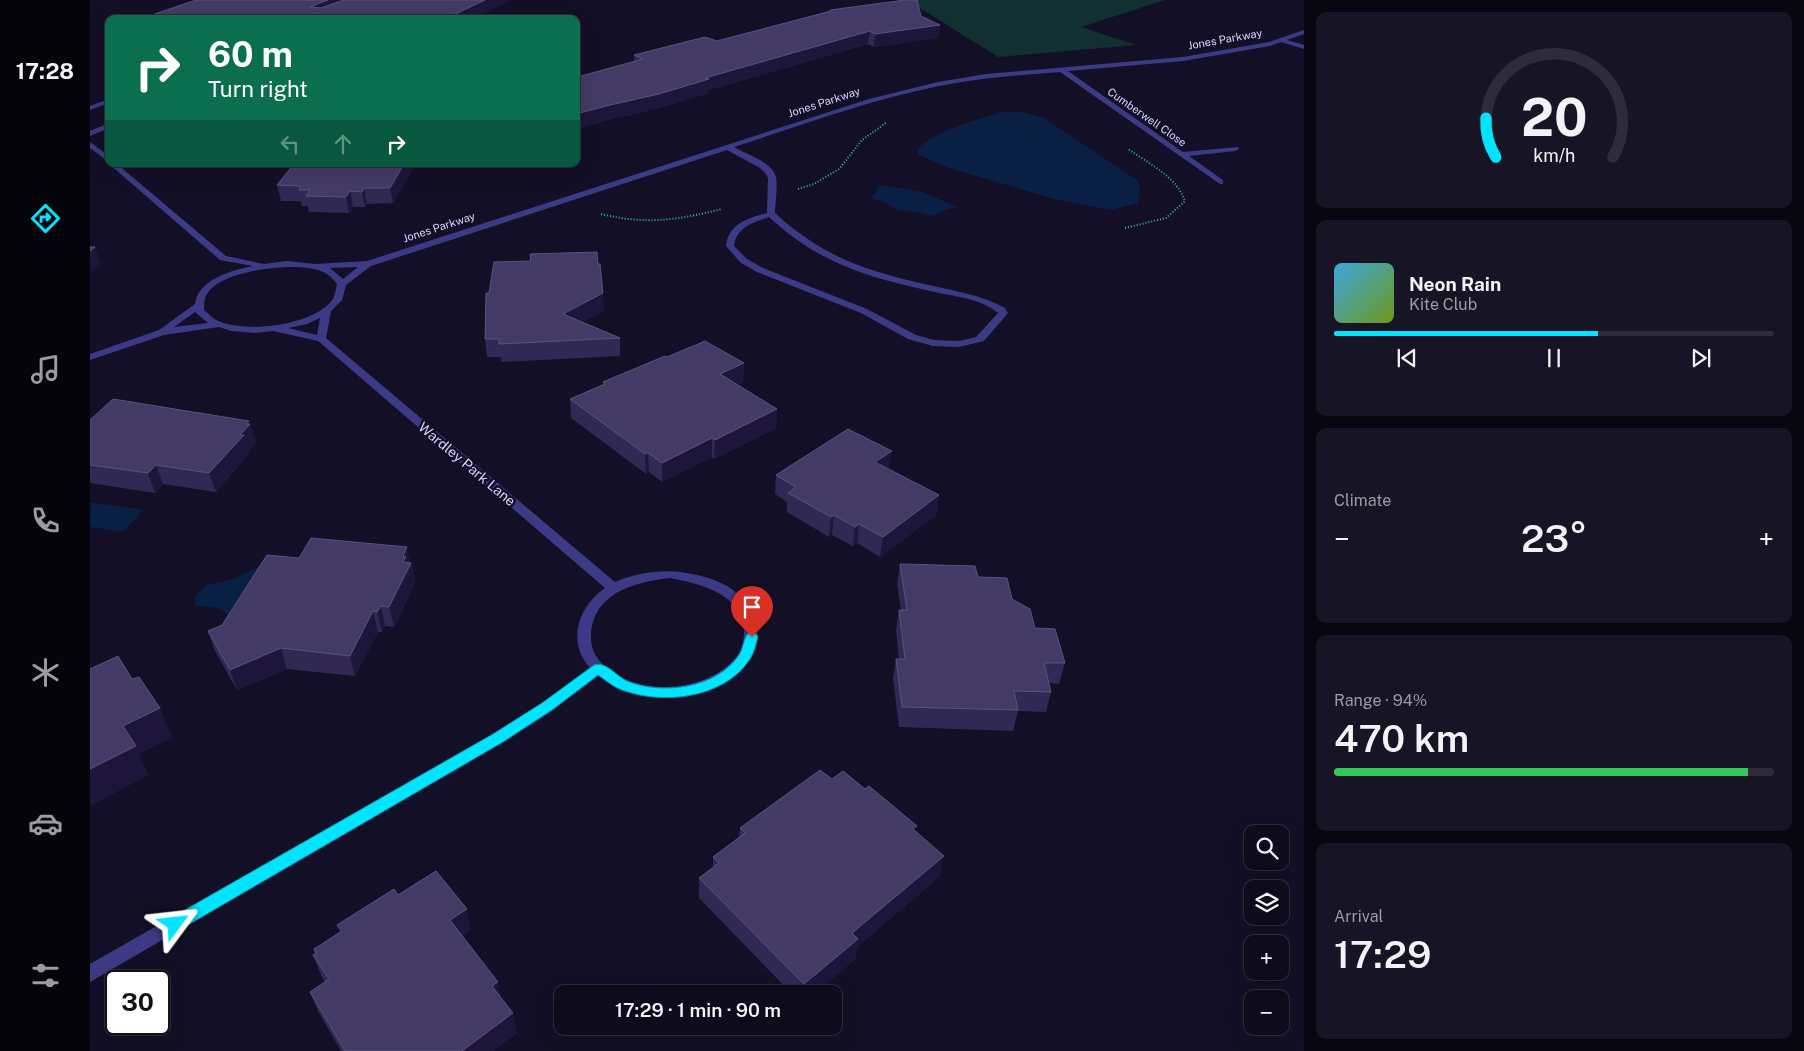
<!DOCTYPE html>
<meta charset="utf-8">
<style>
:root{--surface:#0e0b1c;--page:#171425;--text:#f1f3f6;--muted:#9b9ba3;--line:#2e2b3b;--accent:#00e5ff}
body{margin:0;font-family:"Public Sans",sans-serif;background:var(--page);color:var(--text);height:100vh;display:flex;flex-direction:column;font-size:19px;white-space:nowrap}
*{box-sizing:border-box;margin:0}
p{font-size:16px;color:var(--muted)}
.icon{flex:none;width:28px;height:28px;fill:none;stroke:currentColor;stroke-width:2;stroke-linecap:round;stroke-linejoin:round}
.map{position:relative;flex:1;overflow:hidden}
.side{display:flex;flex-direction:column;gap:12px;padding:12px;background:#08060f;width:500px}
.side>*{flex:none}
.top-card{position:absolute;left:15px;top:15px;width:475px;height:152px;border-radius:10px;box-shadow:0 5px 20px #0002,0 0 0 1px var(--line);background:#0b6e4f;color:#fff;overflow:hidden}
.tools{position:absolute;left:1154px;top:825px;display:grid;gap:10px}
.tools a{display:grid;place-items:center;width:45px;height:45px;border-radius:10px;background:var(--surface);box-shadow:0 5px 20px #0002,0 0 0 1px var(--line);font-size:25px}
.speed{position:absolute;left:15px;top:970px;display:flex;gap:10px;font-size:25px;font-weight:700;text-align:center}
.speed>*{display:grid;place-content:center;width:65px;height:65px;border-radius:50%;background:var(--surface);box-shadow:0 5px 20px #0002,0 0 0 1px var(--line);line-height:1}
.speed .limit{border:2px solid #111;border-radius:8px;background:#fff;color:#111}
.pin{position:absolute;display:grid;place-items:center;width:42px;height:42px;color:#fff;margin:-51px -21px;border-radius:50% 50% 50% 0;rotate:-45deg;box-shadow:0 0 5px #0007}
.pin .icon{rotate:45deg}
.me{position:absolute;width:55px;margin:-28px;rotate:60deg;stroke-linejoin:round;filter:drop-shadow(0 0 4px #0008)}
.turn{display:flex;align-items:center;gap:18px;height:105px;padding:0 20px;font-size:22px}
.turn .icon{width:65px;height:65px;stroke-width:2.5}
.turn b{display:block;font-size:35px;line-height:42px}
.lanes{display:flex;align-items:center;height:48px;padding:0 20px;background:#0003;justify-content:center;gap:25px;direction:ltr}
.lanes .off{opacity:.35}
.big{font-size:38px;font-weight:600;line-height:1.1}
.side .widget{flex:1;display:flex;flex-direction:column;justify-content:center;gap:8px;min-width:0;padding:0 18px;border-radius:10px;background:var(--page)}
.side .dial{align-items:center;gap:0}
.dial svg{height:130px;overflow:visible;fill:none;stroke:var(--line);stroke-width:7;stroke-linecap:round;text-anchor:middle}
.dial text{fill:var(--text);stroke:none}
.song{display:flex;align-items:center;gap:15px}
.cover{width:60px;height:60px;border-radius:8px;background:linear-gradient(135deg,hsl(200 70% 55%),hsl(80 70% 35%))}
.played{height:5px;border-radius:2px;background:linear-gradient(90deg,var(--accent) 60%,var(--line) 60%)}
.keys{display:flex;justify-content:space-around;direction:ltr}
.heat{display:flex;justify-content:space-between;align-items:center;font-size:28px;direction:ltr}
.charge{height:8px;border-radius:4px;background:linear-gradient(90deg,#34c759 94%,var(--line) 0)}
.trip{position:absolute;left:464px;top:985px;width:288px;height:50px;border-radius:10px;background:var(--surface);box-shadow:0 5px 20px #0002,0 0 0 1px var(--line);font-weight:600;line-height:50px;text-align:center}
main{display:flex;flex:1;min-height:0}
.tabs{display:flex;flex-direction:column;width:90px;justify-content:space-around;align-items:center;background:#06040b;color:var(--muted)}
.tabs .icon{width:35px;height:35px}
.tabs .active{color:var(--accent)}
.tabs b{font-size:22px;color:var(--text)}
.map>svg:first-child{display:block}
.green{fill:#12302f}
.water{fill:#0a1f44}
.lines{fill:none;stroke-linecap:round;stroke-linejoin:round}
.path{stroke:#2fb8b0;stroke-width:2;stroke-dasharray:1 2;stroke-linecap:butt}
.minor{fill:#3d3a85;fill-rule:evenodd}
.wall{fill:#312854}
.shaded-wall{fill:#1d163a}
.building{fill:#433a66;stroke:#5a527e}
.route{fill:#00e5ff;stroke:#0095a6}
.labels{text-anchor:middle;stroke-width:5;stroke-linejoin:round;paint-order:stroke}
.far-street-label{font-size:11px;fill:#d9d4ff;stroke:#130f26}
.street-label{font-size:14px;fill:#d9d4ff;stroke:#130f26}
</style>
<main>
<nav class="tabs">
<b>17:28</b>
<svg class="icon active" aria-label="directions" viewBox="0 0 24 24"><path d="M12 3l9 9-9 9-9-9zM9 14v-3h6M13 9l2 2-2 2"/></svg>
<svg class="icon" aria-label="music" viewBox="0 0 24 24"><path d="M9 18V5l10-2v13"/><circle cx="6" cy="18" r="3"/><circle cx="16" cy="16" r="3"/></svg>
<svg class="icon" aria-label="phone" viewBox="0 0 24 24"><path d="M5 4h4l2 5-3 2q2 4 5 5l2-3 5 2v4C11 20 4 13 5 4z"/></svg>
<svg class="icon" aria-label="climate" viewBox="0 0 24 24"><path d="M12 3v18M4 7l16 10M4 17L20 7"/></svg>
<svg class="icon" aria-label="car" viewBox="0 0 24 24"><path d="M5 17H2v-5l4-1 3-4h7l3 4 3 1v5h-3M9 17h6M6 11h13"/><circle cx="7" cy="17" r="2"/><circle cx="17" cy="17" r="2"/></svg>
<svg class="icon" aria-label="filters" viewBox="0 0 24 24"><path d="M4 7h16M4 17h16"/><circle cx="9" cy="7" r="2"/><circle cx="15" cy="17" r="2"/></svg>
</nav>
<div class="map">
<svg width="1214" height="1051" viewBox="0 0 1214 1051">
<rect width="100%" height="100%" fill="#130f26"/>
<path class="green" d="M817,0H1075L991,27L1046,45L908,57Z"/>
<g class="water">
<path d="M912,112H932L954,118L1047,180L1050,187L1049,203L1021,210L964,199L859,168L829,155L827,149C850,128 884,121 912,112Z"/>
<path d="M788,185L829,191L868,207L855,210L843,216L826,212L807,210L796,203L780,198L786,193Z"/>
<path d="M0,502L53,510L33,532L0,527Z"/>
<path d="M174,564L140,617L127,607L105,606V596L117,585L144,579Z"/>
</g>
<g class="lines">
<g class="path">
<path d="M708,189L724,184L749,169L772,140L797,122"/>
<path d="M511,214C556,225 588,220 632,209"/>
<path d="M1035,228L1076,218L1095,201C1087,177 1058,163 1038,149"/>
</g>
<g class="minor">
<path d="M1214,30V34L1197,40L1214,45V49L1191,42L1180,46L1093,61L978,71L1093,152L1148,147L1149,149L1145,151L1099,156L1133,180V184H1130L970,72C929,75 889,78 849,86C779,100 712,125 644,147C656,154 682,162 686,177C688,188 685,202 685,213C733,257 776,271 839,285C865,291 891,295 915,308L918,313L894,341L869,347L843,346L818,339L771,313L667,272L651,263L636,246C638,224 658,218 677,213L678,178L676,174L670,168L637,150L281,266L256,285L252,300L241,311L236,338L525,582C553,570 582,568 611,576C631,581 649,590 660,609C690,662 625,696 580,697C555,698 529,690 508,676L462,711L413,742L0,982V964L403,734L452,703L500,668C476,641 489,606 515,588L228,341L183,331L165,333L141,331L129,327L74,335L0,360V354L69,330L105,304C108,279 143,270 163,266L130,260L19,164H27L136,256L174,264L197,261L225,264L277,261L779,99L848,82L896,74L1093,57L1179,42ZM679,217C728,262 773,276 836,290C858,296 890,297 908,313L886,337L869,341L844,340L826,335L777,309L673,268L657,259L644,246C646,227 664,222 679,217ZM197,267C216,267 236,267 247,284C246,288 245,295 243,299C224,326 154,334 126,320C122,318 118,313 114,310C114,307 114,302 115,298C124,274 175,268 197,267ZM268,267L253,279L240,268ZM105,312L118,323L84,327ZM230,318L227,335L198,328L217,324ZM580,578C611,584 651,593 654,631C654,640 653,650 647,656C618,693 550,697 516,667C505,658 500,647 501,634C504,592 546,582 580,578Z"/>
<path d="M19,99V103L0,110V106Z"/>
<path d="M19,123V128L0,136V131Z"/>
<path d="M0,142L19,156V162L0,148Z"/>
</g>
</g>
<g class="wall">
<path d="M740,10L831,16L850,25L848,38L784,47L778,44L619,90V93L569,108L521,119L486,129V87L544,61V55L627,41L740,11Z"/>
<path d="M204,164H322L323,168L303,203L277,204L275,207H263L259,213L219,212L218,206H212L211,201H191L187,185Z"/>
<path d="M440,254L508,264L514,311L492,322L530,338V356L411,362V357H397L395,339L399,293L440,261Z"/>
<path d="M577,357L654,363L653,382L647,385L687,409L686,428L624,459L622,457L572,482L559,472L556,474L481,418L480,399L513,385V382Z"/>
<path d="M0,420L159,421L166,443L158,451L159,454L126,492L73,484L65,493L0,483Z"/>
<path d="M799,470L849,495L846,515L790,557L767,543L763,546L742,535L739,537L697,512V502L685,494L686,475Z"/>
<path d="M320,563H321L325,583L304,627L295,626L292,632H288L265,676L197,669L147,690L125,651L118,631L132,625Z"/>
<path d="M810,564L888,577L922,599L945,628L975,663L969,684L959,683L961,692L956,712L928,711L923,731L809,727L803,679L806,659H809L806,630L809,610H811L807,584Z"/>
<path d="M742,779L826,832L850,876L767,947L765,959L724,994H702L609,898V878L623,867V857L649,837L650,828Z"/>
<path d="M308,895L381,929L372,936L411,998L427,1033L403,1051H251L228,1011L220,992L235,982L231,975L223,955L225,954L224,949L250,932L247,925Z"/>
</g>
<g class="shaded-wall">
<path d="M238,0H270L224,19L220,7Z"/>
<path d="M395,0H418V2L383,19H355Z"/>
<path d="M850,25L848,38L784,47L785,34Z"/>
<path d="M780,31L778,44L619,90V93L569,108L521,119L486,129V114Z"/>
<path d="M314,164H322L323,168L303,203L300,188Z"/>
<path d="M274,188L277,204L275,207L272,192Z"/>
<path d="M260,191L263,207L259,213L256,197Z"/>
<path d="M0,243L2,249L5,247L10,264L0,272Z"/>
<path d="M513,293L514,311L475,332L473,314Z"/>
<path d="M654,363L653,382L630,393V374Z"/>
<path d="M687,409L686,428L624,459L625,440Z"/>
<path d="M159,421L166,443L158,451L159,454L126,492L119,473L150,435L156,424Z"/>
<path d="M622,438V457L572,482V463Z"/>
<path d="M802,451L799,470L785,462Z"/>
<path d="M558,453L559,472L556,474L555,454Z"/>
<path d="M66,465L73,484L65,493L58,473Z"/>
<path d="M849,495L846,515L790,557L793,537Z"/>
<path d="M744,515L742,535L739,537L741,517Z"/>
<path d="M769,524L767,543L763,546L765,527Z"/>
<path d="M317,547L325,583L304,627L299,607L313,556Z"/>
<path d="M291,606L295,626L292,632L287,612Z"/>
<path d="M283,611L288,632L265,676L260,656Z"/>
<path d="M191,648L197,669L147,690L140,670Z"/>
<path d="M70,708L82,738L49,754L59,775L0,806V769L33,726Z"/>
<path d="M854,856L850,876L767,947L765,959L724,994H713L714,984L762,933Z"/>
<path d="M377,909L381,929L365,941L360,920Z"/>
<path d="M408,982L412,1001L402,986Z"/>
<path d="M423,1013L427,1033L403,1051H372Z"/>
</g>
<g class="building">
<path d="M106,0H238L220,7L231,8L254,0H395L355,19H50Z"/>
<path d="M815,0H827L831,16L850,25L785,34L780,31L615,78L619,79L569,94L520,105L486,114V87L491,76L553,59L544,55L615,37L627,41L741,11L740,10Z"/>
<path d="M204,164H314L300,188H274L272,192L260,191L256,197L216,196L220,190H209L211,187L208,186L187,185Z"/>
<path d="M0,247H5L0,251Z"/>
<path d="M507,252L508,264H510L513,293L473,314L530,338L409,344V339H395L396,293H399L404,262L441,261L440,254Z"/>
<path d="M615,341L654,363L630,374L687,409L625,440L622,438L572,463L558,453L555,454L480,399L515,384L513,382L575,356L577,357Z"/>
<path d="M23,399L159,421L156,424H160L150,435H154L119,473L66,465L58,473L0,465V420Z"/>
<path d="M758,429L802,451L785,462L849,495L793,537L769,524L765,527L744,515L741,517L698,493L706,487L686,475Z"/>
<path d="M221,538L317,547L313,556L316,557L313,562L321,563L299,607L291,606L287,612L283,611L260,656L191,648L140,670L118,631L132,625L177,555L209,558Z"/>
<path d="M810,564L885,566L888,577L917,578L922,599L940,609L945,628L965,629L975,663H954L961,692L924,691L928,710L812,707L806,659H815L809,610H817Z"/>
<path d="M28,656L42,679L49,677L70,708L33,726L46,746L0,769V669Z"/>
<path d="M730,770L742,779L753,771L775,789L779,786L827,826L823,829L854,856L762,933L768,939L714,984L609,878L629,863L623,857L655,833L650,828Z"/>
<path d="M346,871L377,909L360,920L408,982L402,986L423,1013L372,1051H255L220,992L239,979L223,955L226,953L224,949L252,931L247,925L304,889L308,895Z"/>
</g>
<path class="route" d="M662,633L666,634L668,637C666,644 664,653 660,659C634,700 568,706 527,688C521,685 514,679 508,675L462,710L413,742L91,929L85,932L79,929L77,924L79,919L403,734L452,703L504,665C516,661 526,676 537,681C571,695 626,689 649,655C653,649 653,641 657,634Z"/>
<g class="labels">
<g class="far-street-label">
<text transform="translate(1135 39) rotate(-10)" y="4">Jones Parkway</text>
<text transform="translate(734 102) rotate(-18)" y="4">Jones Parkway</text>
<text transform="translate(1057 117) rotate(35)" y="4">Cumberwell Close</text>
<text transform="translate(349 227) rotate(-18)" y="4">Jones Parkway</text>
</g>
<g class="street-label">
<text transform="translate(377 464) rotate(40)" y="5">Wardley Park Lane</text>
</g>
</g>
</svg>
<div class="tools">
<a><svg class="icon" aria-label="search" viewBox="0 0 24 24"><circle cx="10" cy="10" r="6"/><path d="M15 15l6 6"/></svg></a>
<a><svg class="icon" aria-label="layers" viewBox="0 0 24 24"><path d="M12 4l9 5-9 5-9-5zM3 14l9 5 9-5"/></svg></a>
<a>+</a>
<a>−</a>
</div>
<div class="speed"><div class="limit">30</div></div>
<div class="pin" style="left:662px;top:637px;background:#d93025"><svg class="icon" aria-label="arrive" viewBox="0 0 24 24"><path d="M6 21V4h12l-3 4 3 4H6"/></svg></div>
<svg class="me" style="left:85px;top:924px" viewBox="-20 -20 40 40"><path d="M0-17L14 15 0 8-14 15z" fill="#00e5ff" stroke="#fff" stroke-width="4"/></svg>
<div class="trip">17:29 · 1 min · 90 m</div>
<div class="top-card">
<div class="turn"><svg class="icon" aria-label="right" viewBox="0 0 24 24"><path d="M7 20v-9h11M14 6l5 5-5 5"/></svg><div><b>60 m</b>Turn right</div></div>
<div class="lanes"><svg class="icon off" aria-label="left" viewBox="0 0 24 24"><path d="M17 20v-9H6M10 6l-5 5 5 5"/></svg><svg class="icon off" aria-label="ahead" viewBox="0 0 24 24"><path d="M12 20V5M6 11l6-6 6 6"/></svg><svg class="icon" aria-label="right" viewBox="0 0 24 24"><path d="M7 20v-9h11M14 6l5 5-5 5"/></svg></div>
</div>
</div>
<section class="side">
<div class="widget dial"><svg viewBox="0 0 100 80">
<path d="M14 69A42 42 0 1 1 86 69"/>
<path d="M14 69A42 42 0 0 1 8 45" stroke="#00e5ff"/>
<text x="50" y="56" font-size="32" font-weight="700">20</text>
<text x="50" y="72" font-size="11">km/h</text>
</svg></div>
<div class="widget">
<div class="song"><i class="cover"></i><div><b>Neon Rain</b><p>Kite Club</p></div></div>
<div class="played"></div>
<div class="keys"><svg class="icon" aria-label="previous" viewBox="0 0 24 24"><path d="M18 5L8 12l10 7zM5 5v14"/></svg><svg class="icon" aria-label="pause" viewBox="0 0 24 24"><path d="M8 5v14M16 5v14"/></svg><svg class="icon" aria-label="next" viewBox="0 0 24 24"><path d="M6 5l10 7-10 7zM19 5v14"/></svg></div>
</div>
<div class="widget"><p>Climate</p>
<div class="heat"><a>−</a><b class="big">23°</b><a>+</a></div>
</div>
<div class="widget"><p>Range · 94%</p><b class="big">470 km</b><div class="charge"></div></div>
<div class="widget"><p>Arrival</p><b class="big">17:29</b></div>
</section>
</main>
